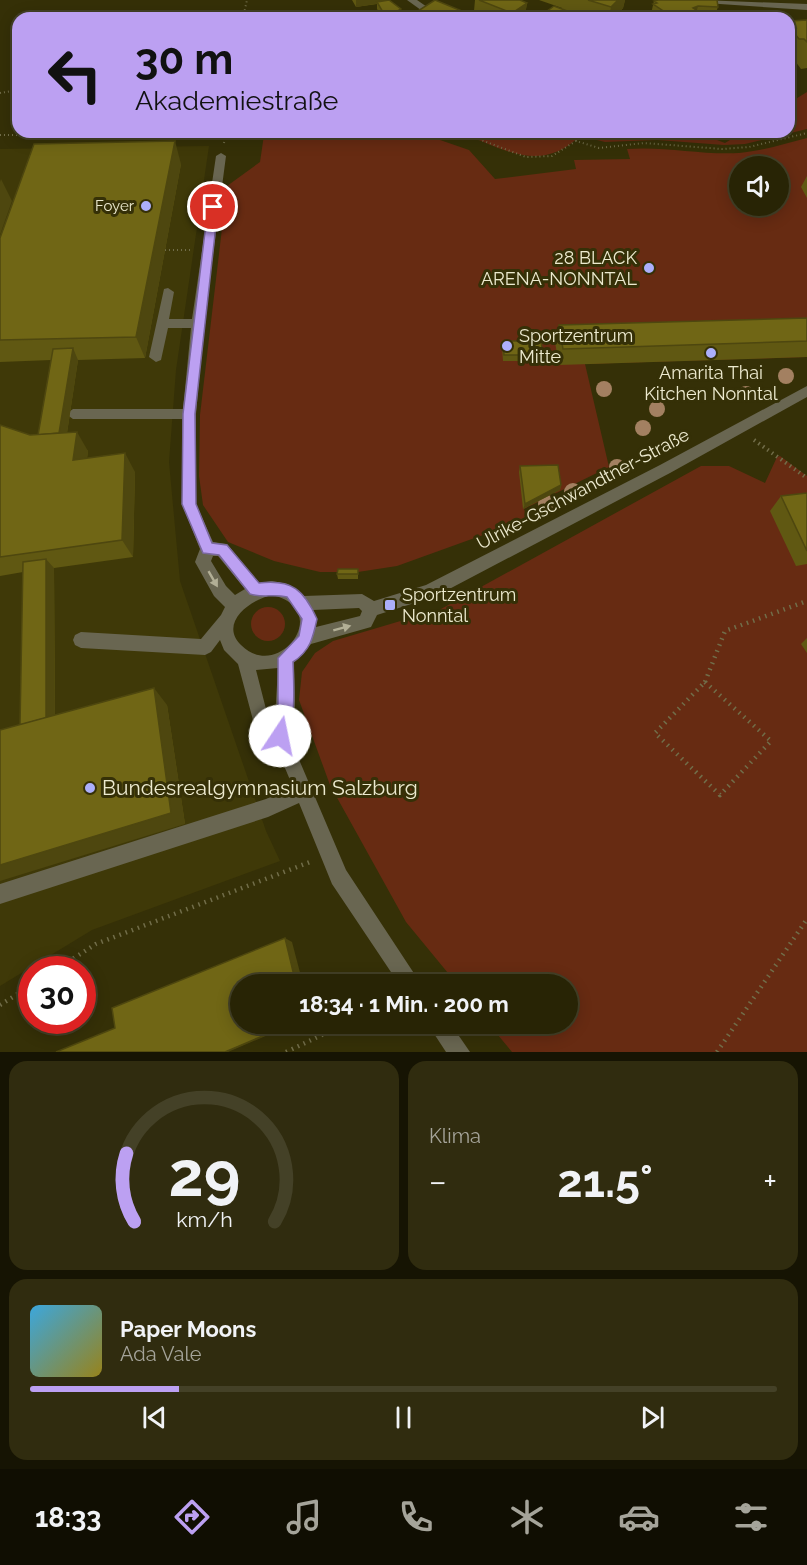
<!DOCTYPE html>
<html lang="de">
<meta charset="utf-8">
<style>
:root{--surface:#282405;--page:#302c0f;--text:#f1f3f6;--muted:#a5a49a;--line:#444127;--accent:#bca0f2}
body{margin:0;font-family:Raleway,sans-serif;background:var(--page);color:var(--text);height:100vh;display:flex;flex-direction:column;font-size:22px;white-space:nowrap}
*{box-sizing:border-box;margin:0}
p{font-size:20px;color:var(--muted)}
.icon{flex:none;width:33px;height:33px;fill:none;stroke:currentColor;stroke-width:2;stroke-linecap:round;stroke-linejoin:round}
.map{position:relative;height:1052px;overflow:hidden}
.details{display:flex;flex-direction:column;gap:9px;padding:9px;background:#161403;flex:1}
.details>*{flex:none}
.top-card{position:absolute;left:12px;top:12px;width:783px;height:126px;border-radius:18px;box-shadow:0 3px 15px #0003,0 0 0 2px var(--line);background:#bca0f2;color:#111;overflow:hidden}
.controls{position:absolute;left:729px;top:156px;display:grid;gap:12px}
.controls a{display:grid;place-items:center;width:60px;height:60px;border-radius:50%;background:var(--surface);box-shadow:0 3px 15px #0003,0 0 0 2px var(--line);font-size:30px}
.speed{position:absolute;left:18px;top:956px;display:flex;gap:12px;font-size:30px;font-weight:700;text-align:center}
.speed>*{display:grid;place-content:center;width:78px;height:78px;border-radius:50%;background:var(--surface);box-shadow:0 3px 15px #0003,0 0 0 2px var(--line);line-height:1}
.speed .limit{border:9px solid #d22;background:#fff;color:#111}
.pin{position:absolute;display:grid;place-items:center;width:51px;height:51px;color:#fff;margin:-26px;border:3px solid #fff;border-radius:50%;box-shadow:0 2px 6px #0007}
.me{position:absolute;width:66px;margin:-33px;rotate:11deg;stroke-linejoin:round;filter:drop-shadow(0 0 4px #0008)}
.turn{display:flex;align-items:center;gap:21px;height:126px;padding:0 24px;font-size:27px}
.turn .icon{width:78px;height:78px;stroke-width:2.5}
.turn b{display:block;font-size:42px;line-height:51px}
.big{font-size:45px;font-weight:700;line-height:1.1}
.details .widget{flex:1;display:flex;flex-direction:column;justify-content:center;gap:9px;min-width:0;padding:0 21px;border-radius:18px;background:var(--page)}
.details .dial{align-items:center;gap:0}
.dial svg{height:156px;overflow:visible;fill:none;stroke:var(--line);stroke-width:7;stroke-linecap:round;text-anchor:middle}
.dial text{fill:var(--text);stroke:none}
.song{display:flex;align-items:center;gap:18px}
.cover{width:72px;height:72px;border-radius:9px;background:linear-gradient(135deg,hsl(200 70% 55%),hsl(50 70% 35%))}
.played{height:6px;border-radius:3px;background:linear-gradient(90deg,var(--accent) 20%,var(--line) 20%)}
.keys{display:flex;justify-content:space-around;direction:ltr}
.heat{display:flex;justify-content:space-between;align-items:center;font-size:33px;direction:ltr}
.details .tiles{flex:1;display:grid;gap:9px;grid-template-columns:1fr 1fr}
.widget:last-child{grid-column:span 2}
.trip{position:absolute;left:230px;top:974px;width:348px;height:60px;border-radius:30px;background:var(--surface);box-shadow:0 3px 15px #0003,0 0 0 2px var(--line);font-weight:700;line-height:60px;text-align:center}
.tabs{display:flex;height:96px;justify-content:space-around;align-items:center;background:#100e02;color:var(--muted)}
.tabs .icon{width:42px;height:42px}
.tabs .active{color:var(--accent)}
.tabs b{font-size:27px;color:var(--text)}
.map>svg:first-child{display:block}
.built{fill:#3f3908}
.green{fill:#672b12;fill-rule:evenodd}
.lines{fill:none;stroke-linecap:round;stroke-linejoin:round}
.path-far2{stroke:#716d49;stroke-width:2;stroke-dasharray:1 3;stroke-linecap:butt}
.path-far1{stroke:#716d49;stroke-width:4;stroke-dasharray:1.5 4;stroke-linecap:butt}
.path{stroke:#716d49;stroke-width:4.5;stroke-dasharray:1.5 5;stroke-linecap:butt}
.minor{fill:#696651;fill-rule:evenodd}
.tree{fill:#a38061}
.wall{fill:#605812}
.shaded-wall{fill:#4e470f}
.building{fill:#706615;stroke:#4e470f;stroke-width:1.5}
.oneway{fill:#b2af96}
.route{fill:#bca0f2;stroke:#7a689d;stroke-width:1.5}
.poi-dot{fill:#acaffb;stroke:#353007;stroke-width:2}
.labels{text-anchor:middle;stroke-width:6;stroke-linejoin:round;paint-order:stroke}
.far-poi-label{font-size:15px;fill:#edeacf;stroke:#353007;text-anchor:end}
.poi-label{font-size:18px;fill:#edeacf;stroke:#353007;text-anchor:start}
.street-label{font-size:18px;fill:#edeacf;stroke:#353007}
.near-poi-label{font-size:21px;fill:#edeacf;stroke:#353007;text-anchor:start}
</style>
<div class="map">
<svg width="807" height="1052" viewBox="0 0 807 1052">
<rect width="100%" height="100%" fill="#353007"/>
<path class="built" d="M209,146L176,370L169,462L180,581L266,831L280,861L92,930L0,986V149Z"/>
<g class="green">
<path d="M807,92V129L745,144L724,145L657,140L605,142L597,140L592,135V132H696L725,143L743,132H789V103Z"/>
<path d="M417,132L469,150L495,179L576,169L574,160L630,159L627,149C664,146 701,155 739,153C762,151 784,144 807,138V357L585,364L609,467L524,509L527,519L397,566L358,572H320L274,561L228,542L203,505L199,476L200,415L227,186L260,162L264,135ZM740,166H778V206H740Z"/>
<path d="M460,132H584C543,175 507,151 460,132Z"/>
<path d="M780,456L807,476V1052H512L488,1023H567V984H457L406,922L330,785L299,700L302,672L315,653L333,641L441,609L701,466H729L765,483L777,457Z"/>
<circle cx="268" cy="624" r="17"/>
</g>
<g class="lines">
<g class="path-far2">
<path d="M243,18L247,0"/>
<path d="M0,93L18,90"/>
<path d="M460,132L526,157L552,156L576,141L599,148L644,143L722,149L749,147L807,133"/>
<path d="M0,135L157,136L223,132"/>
<path d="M576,141L584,132"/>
<path d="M224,143L226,132"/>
<path d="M165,250H191"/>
</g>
<path class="path-far1" d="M754,440L807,478"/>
<g class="path">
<path d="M705,682L771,741L720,795L655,733Z"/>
<path d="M705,682L725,631L807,601"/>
<path d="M57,969L96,944L310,862"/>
<path d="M0,1005L32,985"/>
<path d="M286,1052L347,1023"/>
<path d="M717,1052L807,919"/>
</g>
<g class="minor">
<path d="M407,0H417L443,18H432Z"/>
<path d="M701,0L807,4V10L705,3Z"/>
<path d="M221,153L226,156L204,323L196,414V504L213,542L227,544L259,583L272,581L288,584L304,596L362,594L374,601L426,585L660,465L807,386V397L670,473L436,596L377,615L371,627L311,644L302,655L294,661L295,708L289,736L346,870L421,984H399L332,884L299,803L268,817L0,904V884L266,799L293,787L274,742L253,720L238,664L224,650L220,640L211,652L205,655L81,648L75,645L73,640L75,635L81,632L201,639L221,615L225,607L214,596L195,562L200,549L182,504V419H73L66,414L73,409H183L191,328H168L161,360L156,362L149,357L164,289L168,288L174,292L169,319H192L216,156ZM213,556H218L245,589L235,595L226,586L211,561ZM272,595C334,609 279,683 241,645C218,622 252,599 272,595ZM359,608L362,611L360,616L316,627L313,610ZM278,668L275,718L266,709L256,670Z"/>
<path d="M427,1023H450L470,1052H446Z"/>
</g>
</g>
<g class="tree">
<circle cx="786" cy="376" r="8"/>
<circle cx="604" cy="389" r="8"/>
<circle cx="746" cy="394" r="8"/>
<circle cx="657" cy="409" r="8"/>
<circle cx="643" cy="428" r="8"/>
<circle cx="617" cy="467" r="8"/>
<circle cx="573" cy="492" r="9"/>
<circle cx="547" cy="504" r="9"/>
</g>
<g class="wall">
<path d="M352,0H388L401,15L395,18H383L377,9V4L356,7Z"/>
<path d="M475,0H520L527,3L525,15L521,18H493L474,11Z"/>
<path d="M539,0H625L623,8L614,18H586L581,16L583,18H539V17L562,9V8Z"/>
<path d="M654,1L718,7L714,18H650Z"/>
<path d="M807,20V68L801,69L795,61L789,62V24L790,21Z"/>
<path d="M181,164L145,358L78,360L67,433L88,451L87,458L135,472L133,557L54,568L55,715L167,705L185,824L20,725L23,572L0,576V425L30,435H38L51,360L0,362V238Z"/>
<path d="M807,176V198L801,187Z"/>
<path d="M807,318V357L559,365L555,342L559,325Z"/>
<path d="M503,341L543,355L542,361H503L502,347Z"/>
<path d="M520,466L561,485L560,490L523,509L519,472Z"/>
<path d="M807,493V564L796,566L770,511L781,496Z"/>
<path d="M358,569V579H338L337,574Z"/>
<path d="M807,638V653L801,644Z"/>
</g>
<g class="shaded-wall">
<path d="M356,0H388V2L356,7Z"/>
<path d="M618,0H625L623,8L614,18H609L611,7Z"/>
<path d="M527,3L525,15L521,18H512V13Z"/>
<path d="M698,6L696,14L699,12L698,18H684L693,8Z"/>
<path d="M401,9V15L395,18H384V14Z"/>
<path d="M175,141L181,164L145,358L136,337Z"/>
<path d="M1,179L12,201L0,235V182Z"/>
<path d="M73,348L78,360L64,453L57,443Z"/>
<path d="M77,432L88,451L85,479L73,460Z"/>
<path d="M125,453L135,472L133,557L122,540Z"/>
<path d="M561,485L560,490L523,509L525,504Z"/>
<path d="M46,559L54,568L55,736L20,738Z"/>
<path d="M154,688L167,705L185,824L0,881V865Z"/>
<path d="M285,938L292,942L303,984H296Z"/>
<path d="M293,1023H296L228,1052H225Z"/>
</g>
<g class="building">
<path d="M389,0L401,9L396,12L384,14L377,2Z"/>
<path d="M435,0L479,18H407Z"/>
<path d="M479,0H520L527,3L512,13Z"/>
<path d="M588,0H618L611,7Z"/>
<path d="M658,0H717L718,7L698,6L693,8L699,12L684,18H674L653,4L657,3L654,1Z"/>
<path d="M554,6L583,17L543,18L539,17Z"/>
<path d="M807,20V42L804,39H799L791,29L796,28L790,21Z"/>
<path d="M175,141L136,337L0,340V238L34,144Z"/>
<path d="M807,318V341L563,349L559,325Z"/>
<path d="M503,341H541L543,355H504Z"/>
<path d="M73,348L59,433L38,435L53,349Z"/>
<path d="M0,425L30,435L77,432L73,460L125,453L122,540L0,557Z"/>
<path d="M558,465L561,485L525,504L520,466Z"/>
<path d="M807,493V551L781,496Z"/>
<path d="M46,559V718L20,725L23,562Z"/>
<path d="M338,569H358V574H337Z"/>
<path d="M154,688L171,813L0,865V730Z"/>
<path d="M285,938L296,984H240V1023H293L225,1052H56L115,1028L112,1008Z"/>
</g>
<defs><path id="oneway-solid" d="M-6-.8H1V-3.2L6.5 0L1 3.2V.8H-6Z" transform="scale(1.5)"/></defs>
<g class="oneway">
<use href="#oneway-solid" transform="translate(213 579) rotate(60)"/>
<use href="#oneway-solid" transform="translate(342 628) rotate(-15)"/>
</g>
<path class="route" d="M213,204L218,207L195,414L196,504L212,543L227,545L259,583C292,579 304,590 317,619C313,638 310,651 293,662C294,689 296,717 286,742L280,744L275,742L272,736L278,708V658L299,636L302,619L287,597C274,594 261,598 250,594L219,555L203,553L182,504L183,414L208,207Z"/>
<g class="poi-dot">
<circle cx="146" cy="206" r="6"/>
<circle cx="649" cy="268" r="6"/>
<circle cx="507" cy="346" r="6"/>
<circle cx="711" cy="353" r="6"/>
<rect x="384" y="599" width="12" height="12" rx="3"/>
<circle cx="90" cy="788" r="6"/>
</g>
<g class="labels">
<g class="far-poi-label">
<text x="134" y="211">Foyer</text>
</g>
<g class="poi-label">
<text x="637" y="264" text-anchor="end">28 BLACK<tspan x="637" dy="21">ARENA-NONNTAL</tspan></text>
<text x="519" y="342">Sportzentrum<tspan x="519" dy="21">Mitte</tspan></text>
<text x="711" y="379" text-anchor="middle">Amarita Thai<tspan x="711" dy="21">Kitchen Nonntal</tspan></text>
<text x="402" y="601">Sportzentrum<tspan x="402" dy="21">Nonntal</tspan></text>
</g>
<g class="street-label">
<text transform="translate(583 489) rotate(-28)" y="6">Ulrike-Gschwandtner-Straße</text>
</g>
<g class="near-poi-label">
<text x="102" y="795">Bundesrealgymnasium Salzburg</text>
</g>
</g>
</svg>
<div class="controls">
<a><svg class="icon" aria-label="sound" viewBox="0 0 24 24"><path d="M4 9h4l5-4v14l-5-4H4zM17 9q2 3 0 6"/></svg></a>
</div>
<div class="speed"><div class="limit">30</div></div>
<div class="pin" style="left:213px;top:207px;background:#d93025"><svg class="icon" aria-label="arrive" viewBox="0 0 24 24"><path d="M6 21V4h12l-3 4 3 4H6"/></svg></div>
<svg class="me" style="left:280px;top:736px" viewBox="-20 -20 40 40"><circle r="19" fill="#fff"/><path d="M0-13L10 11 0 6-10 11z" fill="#bca0f2"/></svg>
<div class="trip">18:34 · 1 Min. · 200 m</div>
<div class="top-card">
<div class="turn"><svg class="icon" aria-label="left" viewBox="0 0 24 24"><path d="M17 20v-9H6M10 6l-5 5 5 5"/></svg><div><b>30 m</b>Akademiestraße</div></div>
</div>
</div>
<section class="details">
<div class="tiles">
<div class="widget dial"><svg viewBox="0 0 100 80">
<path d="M14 69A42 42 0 1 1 86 69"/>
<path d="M14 69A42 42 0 0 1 10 34" stroke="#bca0f2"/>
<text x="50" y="56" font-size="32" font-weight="700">29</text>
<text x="50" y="72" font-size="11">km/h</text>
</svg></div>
<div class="widget"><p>Klima</p>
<div class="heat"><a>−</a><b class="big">21.5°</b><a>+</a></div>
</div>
<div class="widget">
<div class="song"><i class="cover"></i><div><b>Paper Moons</b><p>Ada Vale</p></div></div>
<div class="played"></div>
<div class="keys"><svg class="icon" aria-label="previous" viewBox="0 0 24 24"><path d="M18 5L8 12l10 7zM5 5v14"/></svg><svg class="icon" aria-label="pause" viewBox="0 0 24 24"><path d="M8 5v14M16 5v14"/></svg><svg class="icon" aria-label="next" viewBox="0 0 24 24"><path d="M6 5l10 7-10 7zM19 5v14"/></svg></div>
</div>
</div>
</section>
<nav class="tabs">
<b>18:33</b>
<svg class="icon active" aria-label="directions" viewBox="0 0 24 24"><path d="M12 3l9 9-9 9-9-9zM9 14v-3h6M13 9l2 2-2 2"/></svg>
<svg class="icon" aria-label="music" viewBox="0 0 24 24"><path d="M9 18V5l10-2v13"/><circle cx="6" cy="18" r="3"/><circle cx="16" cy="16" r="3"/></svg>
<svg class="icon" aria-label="phone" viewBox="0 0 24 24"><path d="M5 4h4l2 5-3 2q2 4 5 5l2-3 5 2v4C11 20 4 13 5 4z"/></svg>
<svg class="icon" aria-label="climate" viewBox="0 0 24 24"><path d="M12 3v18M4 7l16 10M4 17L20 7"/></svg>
<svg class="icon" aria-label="car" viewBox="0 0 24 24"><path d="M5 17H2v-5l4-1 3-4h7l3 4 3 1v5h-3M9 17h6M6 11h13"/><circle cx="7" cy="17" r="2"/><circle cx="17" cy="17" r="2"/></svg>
<svg class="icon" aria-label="filters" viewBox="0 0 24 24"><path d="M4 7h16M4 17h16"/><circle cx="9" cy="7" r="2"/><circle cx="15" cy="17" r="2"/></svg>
</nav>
